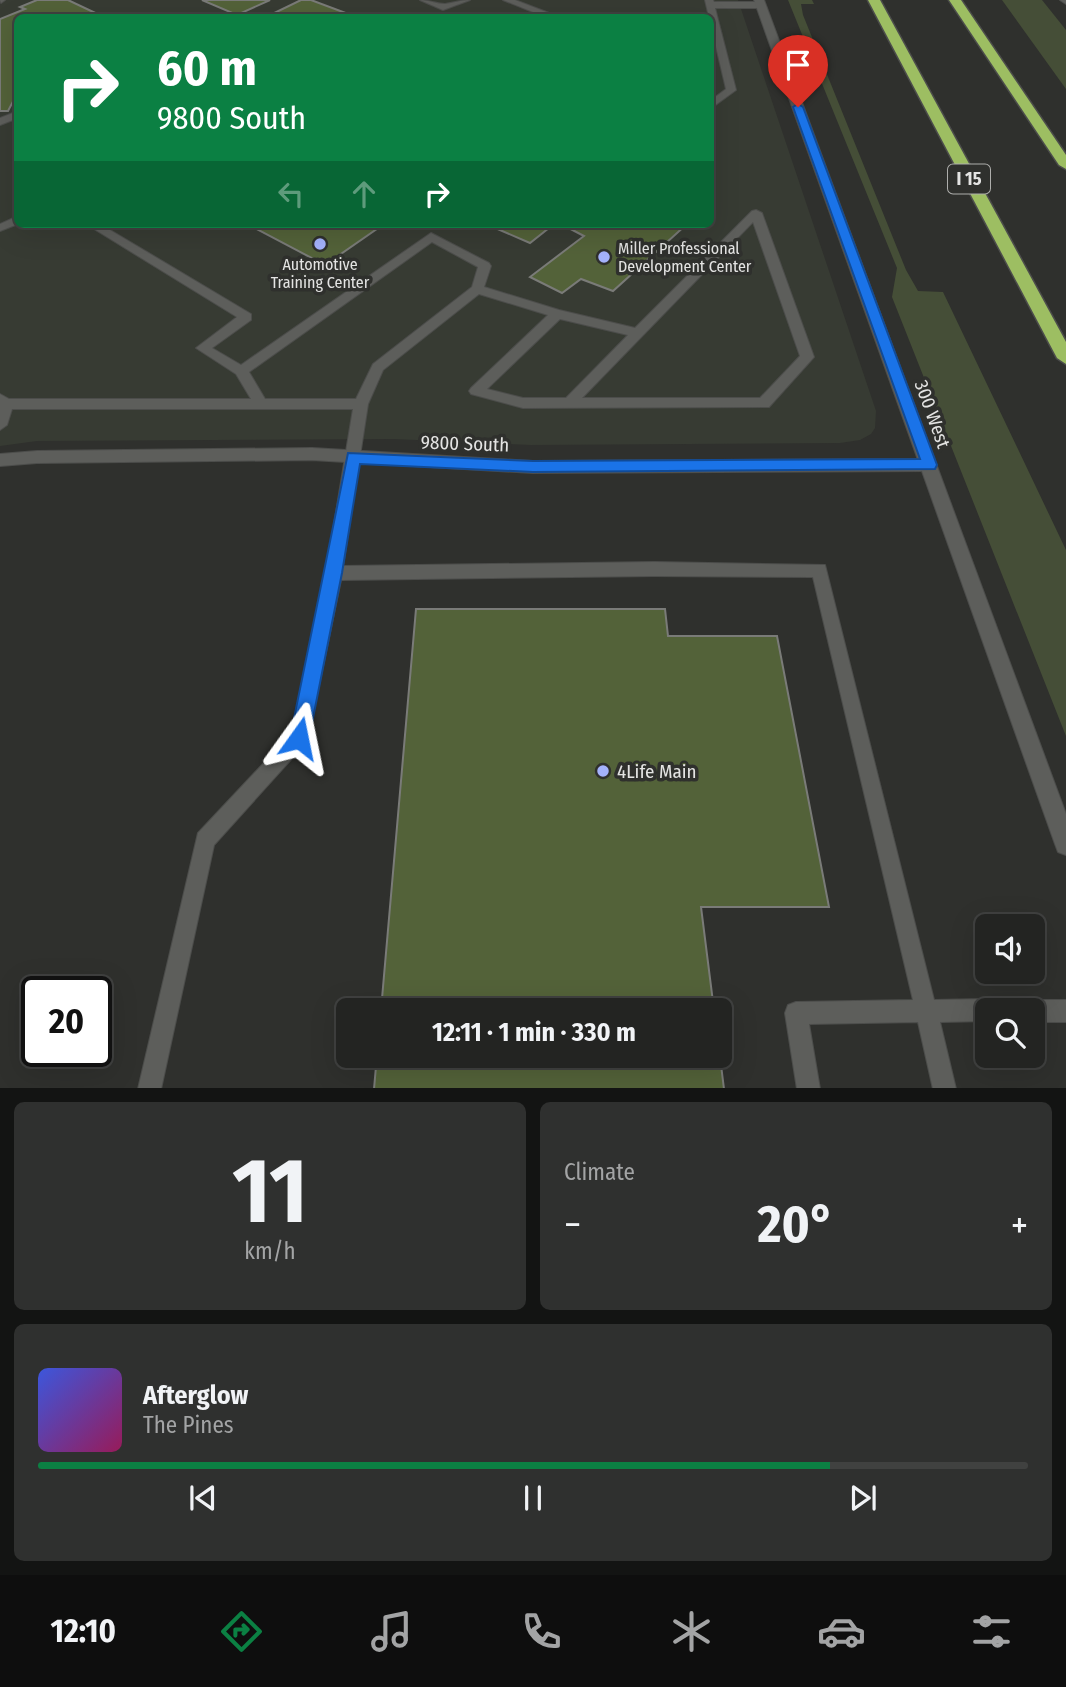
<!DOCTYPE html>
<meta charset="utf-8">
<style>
:root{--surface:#232422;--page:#2f302f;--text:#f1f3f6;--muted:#a3a4a5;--line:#404140;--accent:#0b8043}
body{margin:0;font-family:"Fira Sans Condensed",sans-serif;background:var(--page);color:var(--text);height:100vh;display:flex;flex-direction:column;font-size:26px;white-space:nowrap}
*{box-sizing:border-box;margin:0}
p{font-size:23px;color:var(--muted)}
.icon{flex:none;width:38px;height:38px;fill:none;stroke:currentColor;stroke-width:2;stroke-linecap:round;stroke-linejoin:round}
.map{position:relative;height:1088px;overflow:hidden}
.side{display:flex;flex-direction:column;gap:14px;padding:14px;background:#131413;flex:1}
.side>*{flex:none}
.guide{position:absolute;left:14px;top:14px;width:700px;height:214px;border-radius:10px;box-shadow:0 7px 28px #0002,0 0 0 2px var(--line);background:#0b8043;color:#fff;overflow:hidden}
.buttons{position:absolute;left:975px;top:914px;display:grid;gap:14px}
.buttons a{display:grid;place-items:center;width:70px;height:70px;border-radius:10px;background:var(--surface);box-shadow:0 7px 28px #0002,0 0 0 2px var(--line);font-size:35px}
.speed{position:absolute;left:21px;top:976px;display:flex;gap:14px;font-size:35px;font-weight:700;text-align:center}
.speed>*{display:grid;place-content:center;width:91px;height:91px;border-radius:50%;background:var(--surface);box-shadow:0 7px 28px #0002,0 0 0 2px var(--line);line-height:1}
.speed .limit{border:4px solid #111;border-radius:10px;background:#fff;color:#111}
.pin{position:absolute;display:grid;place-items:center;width:60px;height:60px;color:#fff;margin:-72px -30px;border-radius:50% 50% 50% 0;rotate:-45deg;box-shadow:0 0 7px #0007}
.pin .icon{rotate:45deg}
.me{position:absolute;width:77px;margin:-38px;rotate:12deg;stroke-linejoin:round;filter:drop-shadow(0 0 5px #0008)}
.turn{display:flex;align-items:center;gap:24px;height:147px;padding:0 28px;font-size:32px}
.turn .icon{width:91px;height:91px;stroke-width:2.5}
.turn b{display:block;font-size:49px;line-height:60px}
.lanes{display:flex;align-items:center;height:66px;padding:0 28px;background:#0003;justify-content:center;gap:35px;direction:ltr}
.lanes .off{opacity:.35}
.big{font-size:52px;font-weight:700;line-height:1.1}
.side .widget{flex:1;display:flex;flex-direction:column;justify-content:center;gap:10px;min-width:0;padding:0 24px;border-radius:10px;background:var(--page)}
.side .dial{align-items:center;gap:0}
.dial b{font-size:91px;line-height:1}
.song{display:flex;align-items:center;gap:21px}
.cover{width:84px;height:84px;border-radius:10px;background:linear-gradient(135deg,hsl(230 70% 55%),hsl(330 70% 35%))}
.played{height:7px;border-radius:4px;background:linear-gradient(90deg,var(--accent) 80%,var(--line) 80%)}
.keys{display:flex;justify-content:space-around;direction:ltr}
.heat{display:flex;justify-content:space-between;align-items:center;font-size:38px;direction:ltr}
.side .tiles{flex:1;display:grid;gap:14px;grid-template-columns:1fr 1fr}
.widget:last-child{grid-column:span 2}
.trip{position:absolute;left:336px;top:998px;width:396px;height:70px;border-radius:10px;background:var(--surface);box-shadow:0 7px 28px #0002,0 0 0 2px var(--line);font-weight:700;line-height:70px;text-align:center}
.menu{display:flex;height:112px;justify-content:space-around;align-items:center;background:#0e0e0e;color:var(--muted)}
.menu .icon{width:49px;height:49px}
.menu .on{color:var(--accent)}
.menu b{font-size:32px;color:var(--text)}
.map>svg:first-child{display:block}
.built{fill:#373b33;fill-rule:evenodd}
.green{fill:#454e37}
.building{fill:#536239;stroke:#7a7b78;stroke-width:2}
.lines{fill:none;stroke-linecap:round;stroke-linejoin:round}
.service-casing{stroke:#4c4d4b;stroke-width:2}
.minor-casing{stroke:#4c4d4b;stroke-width:2}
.tertiary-casing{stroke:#4c4d4b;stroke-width:2}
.motorway-casing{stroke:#4c4d4b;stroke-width:3}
.service{fill:#5d5e5b;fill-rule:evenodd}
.minor{fill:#5d5e5b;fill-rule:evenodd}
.tertiary{fill:#5d5e5b;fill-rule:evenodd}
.motorway{fill:#9dbe62;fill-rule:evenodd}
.route{fill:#1a73e8;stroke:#114b97;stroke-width:2}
.poi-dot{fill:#a4b2fc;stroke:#2f302d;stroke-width:2.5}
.labels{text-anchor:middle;stroke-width:7;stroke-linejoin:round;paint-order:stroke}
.far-poi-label{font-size:16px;fill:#e4e4e3;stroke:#2f302d;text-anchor:start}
.shield{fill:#2f302d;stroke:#aeaeac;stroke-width:2}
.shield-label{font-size:18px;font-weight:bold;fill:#e4e4e3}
.street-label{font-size:19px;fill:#e4e4e3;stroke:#2f302d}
.poi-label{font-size:19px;fill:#e4e4e3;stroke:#2f302d;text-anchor:start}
</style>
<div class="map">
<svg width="1066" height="1089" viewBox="0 0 1066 1089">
<rect width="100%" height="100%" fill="#2f302d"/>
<path class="built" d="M0,0H738L876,411L875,428L871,434L860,440L840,443L531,445L393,439L37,441L0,446ZM18,18H710V224H18Z"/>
<g class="green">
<path d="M788,0H812L814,4H801L803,15L906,270L918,291L943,292L1066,550V736L892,297L897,268Z"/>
<path d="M1002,0H1042L1066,30V89Z"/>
</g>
<g class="building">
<path d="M37,0H68L106,18H18V92L8,111H0V19L25,9L20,7Z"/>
<path d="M202,0H270L237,15Z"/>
<path d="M301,0H311L359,18H264Z"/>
<path d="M247,224H384L325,265Z"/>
<path d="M486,224H554L530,243Z"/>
<path d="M561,224H687L613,291L581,279L562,293L530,277L584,236Z"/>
<path d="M416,609H665L668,636H777L829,907H701L714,1010H381Z"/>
<path d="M719,1049L724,1089H374L377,1055H719Z"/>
</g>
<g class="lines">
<g class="service-casing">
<g id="service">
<path d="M0,0H5L1,3Z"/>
<path d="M420,0C428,0 437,4 445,4C453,3 461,0 470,0L443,10Z"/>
<path d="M503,0H515L562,18H548Z"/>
<path d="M705,0H713L714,2H761L765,5L761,8H715L736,90L710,109V101L726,89Z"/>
<path d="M18,111V118L0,125V118Z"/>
<path d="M756,210L762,213L814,357L769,407L523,408L471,394L469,391L471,388L548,315L479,294L383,370L368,404L343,566L654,562L825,565L934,1000L987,999L995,1002L998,1010H987V1021L940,1022L956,1089H933L918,1022L809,1024L820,1089H797L785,1013L788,1005L796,1002L913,1000L813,577L654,576L341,580L308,738L305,744L214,845L161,1089H138L198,833L291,734L326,573L353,409H12L7,425L0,430V394L9,399H251L236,374L196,348L237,317L86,224H100L251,314V320L212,348L241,365L431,233L489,263L491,266L484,287L559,310L635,328L752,211ZM753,222L800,356L760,398H582ZM432,242L478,267L472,287L373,364L356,399H265L249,372ZM560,319L628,335L566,398H523L487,389Z"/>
<path d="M18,216V224L0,231V224Z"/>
<path d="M1032,1000H1066V1022H1032V1010H1022L1024,1003Z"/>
</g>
</g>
<g class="minor-casing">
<path id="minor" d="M312,448L533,461L929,459L937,465L929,471L533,473L312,460L37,463L0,466V454L37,451Z"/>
</g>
<g class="tertiary-casing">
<g id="tertiary">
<path d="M754,0H764L1066,814V855L1058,852L1055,844Z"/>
<path d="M1060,0H1066V4Z"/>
</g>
</g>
<g class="motorway-casing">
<g id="motorway">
<path d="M868,0H880L1066,342V364L1057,358Z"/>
<path d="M949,0H961L1066,155V169L1059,165Z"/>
</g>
</g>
<use href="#service" class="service"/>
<use href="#minor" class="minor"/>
<use href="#tertiary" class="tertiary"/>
<use href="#motorway" class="motorway"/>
</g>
<path class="route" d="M798,104L803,107L937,465L935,469L533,472L360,464L342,573L309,738L306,744L299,746L293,744L290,738L348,453L533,461L920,459L793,107Z"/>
<g class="poi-dot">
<circle cx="320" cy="244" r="7"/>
<circle cx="604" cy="257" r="7"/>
<circle cx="603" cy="771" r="7"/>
</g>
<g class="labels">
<g class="far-poi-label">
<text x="618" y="254">Miller Professional<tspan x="618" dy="18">Development Center</tspan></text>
<text x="320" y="270" text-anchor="middle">Automotive<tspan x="320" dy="18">Training Center</tspan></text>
</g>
<rect class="shield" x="948" y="164.5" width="42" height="29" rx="5"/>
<g class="shield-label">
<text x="969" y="185">I 15</text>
</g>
<g class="street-label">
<text transform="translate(933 414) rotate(70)" y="7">300 West</text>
<text transform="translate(465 443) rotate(2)" y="7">9800 South</text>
</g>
<g class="poi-label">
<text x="617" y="778">4Life Main</text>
</g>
</g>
</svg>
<div class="buttons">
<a><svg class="icon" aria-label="sound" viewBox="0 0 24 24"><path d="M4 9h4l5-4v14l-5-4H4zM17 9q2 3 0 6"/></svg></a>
<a><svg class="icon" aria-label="search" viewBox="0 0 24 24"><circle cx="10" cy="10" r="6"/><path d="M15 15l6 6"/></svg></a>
</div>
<div class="speed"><div class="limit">20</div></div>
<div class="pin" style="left:798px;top:107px;background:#d93025"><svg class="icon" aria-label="arrive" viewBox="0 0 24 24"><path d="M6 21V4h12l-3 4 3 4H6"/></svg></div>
<svg class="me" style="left:299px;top:738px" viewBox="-20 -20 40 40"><path d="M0-17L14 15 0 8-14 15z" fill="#1a73e8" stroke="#fff" stroke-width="4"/></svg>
<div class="trip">12:11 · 1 min · 330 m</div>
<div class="guide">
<div class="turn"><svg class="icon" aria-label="right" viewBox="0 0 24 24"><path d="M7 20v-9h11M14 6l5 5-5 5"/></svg><div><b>60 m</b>9800 South</div></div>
<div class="lanes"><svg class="icon off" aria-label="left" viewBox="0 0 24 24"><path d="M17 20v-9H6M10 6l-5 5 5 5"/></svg><svg class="icon off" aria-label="ahead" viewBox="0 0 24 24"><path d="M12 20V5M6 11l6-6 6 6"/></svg><svg class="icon" aria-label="right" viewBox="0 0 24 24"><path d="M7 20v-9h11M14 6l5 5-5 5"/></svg></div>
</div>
</div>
<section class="side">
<div class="tiles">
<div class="widget dial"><b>11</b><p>km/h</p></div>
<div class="widget"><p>Climate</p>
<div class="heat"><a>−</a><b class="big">20°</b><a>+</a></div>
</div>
<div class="widget">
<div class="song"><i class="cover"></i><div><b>Afterglow</b><p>The Pines</p></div></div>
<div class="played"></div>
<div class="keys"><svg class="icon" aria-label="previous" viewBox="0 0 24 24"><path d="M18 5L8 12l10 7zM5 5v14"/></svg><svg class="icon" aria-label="pause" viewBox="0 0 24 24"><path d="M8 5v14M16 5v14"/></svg><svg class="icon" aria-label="next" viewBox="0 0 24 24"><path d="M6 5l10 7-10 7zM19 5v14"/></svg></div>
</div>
</div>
</section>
<nav class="menu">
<b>12:10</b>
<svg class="icon on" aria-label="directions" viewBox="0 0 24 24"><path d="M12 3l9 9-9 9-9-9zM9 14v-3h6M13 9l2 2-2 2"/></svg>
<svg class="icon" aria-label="music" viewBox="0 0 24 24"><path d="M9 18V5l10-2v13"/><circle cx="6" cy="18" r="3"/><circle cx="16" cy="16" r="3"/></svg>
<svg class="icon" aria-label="phone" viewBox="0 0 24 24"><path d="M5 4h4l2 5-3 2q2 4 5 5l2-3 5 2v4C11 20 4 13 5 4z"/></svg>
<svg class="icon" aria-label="climate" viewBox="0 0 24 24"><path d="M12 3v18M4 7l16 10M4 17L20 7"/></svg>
<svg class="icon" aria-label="car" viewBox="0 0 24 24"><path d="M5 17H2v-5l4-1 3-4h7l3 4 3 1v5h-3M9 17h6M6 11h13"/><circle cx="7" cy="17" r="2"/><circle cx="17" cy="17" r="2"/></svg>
<svg class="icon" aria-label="filters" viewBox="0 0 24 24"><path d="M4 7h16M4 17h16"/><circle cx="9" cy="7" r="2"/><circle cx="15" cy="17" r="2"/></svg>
</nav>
